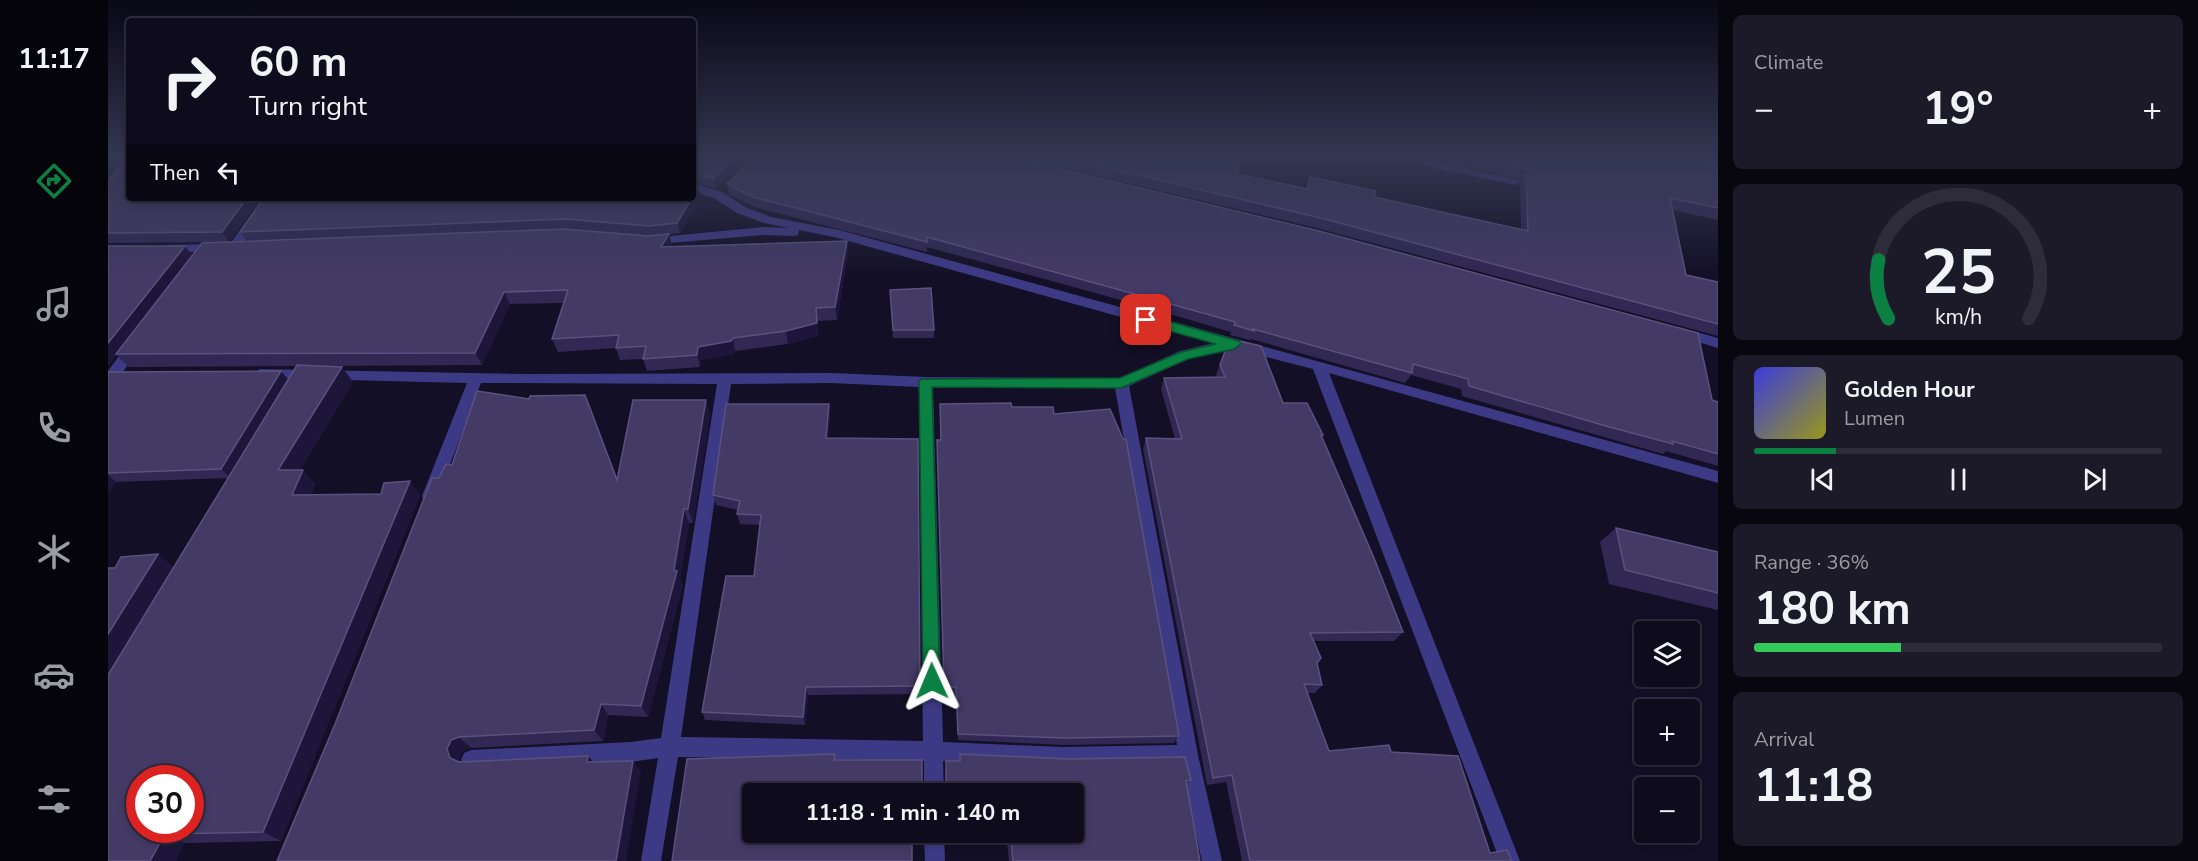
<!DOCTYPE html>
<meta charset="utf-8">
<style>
:root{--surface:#0e0b1c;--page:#1c1929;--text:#f1f3f6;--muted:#9b9ba3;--line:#2e2b3b;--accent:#0b8043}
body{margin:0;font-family:"Nunito Sans",sans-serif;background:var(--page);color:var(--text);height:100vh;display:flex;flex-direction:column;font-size:22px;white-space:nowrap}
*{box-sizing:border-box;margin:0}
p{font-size:20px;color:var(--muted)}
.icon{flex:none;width:33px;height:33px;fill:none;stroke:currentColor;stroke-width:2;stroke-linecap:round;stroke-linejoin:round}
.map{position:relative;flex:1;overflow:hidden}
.drawer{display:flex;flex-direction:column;gap:15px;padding:15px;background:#08060f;width:480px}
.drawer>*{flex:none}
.hud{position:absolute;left:18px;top:18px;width:570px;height:183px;border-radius:6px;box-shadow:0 3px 9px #0003,0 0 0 2px var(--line);background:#0e0b1c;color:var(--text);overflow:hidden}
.fabs{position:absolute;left:1526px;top:621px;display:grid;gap:12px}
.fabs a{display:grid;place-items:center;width:66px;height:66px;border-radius:6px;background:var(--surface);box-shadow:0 3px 9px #0003,0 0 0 2px var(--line);font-size:30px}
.speed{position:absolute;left:18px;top:765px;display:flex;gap:12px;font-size:30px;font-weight:700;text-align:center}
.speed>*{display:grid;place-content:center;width:78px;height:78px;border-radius:50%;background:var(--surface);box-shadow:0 3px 9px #0003,0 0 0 2px var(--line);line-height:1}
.speed .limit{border:9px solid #d22;background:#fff;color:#111}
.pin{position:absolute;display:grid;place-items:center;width:51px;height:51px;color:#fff;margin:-26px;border-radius:12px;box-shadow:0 3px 9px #0006}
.me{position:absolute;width:66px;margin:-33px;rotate:359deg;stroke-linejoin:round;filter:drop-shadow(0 0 4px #0008)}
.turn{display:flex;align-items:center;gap:21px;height:126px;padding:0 24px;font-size:27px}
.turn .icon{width:78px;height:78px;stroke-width:2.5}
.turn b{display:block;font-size:42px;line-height:51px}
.then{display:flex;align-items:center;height:57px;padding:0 24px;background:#0003;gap:12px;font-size:22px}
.big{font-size:45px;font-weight:700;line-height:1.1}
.drawer .tile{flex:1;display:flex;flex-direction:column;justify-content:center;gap:9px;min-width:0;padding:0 21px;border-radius:9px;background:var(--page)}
.drawer .dial{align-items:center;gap:0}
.dial svg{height:156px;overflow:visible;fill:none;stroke:var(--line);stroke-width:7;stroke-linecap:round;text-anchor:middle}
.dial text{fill:var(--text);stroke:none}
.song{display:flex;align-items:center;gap:18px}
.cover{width:72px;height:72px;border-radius:9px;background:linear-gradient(135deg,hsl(240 70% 55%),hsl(60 70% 35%))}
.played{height:6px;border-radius:3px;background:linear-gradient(90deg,var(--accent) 20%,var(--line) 20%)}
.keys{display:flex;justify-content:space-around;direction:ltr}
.heat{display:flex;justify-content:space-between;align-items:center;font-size:33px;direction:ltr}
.charge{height:9px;border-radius:4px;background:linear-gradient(90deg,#34c759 36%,var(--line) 0)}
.trip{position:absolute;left:634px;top:783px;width:342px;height:60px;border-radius:6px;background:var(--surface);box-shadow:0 3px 9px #0003,0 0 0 2px var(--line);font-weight:700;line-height:60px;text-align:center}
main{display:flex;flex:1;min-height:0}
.tab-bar{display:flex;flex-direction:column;width:108px;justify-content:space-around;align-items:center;background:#06040b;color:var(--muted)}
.tab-bar .icon{width:42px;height:42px}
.tab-bar .current{color:var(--accent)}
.tab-bar b{font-size:27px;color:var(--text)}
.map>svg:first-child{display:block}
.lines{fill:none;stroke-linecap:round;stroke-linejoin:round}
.minor{fill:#3d3a85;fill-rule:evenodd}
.wall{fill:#312854}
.shaded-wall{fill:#1d163a}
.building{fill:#433a66;stroke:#5a527e;stroke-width:1.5;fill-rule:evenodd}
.route{fill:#0b8043;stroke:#07532c;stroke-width:1.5}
</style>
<main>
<nav class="tab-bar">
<b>11:17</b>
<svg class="icon current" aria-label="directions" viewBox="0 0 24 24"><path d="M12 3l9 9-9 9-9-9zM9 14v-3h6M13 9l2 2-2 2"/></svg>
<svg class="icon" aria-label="music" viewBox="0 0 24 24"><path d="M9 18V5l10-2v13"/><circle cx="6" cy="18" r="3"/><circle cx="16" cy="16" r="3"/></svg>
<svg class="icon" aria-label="phone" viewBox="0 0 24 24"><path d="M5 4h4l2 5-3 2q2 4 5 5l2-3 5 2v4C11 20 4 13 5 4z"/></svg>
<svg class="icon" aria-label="climate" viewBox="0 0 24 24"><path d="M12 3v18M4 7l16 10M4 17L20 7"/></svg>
<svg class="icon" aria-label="car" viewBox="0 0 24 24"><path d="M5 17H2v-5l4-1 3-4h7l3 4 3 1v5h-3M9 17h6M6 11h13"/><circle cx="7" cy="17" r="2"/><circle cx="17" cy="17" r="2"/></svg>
<svg class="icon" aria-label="filters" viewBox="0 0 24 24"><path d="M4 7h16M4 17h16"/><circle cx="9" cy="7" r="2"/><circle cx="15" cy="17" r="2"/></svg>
</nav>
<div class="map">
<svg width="1610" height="861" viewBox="0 0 1610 861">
<rect width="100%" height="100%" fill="#130f26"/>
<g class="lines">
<g class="minor">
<path d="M1282,156H1303L1407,179L1413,182L1407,185L1288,159Z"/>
<path d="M585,184L614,192L637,207L663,217L731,230L1610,471V483L1221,373L1412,861H1392L1205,369L1126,349L1080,359L1021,386L1090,755L1114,861H1094L1072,765L955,767L835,761L836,794H816V761L570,757L553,861H533L550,758L523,762L363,770L356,767L353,760L356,753L363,750L523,742L553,738L609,384L373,383L330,496L328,501L322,503L316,501L314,496L359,383L156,378L149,373L151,369L420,374L723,373L818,377L1012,378L1072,351L1106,343L726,237L691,230L690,235L686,236L655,235L538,245L536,242L542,238L655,227L681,228L656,223L629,213L606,198L585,192ZM723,383L811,387L815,741L573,737L623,384ZM825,387L1007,388L1069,745L955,747L835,742Z"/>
<path d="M155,198H167L130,250H122L120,247L122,244Z"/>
<path d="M108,244L114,248L112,251L60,253L54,249L60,245Z"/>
<path d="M1571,327L1610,338V348L1566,335L1564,332Z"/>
<path d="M27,340L34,345L32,349L5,385L0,386V371L22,341Z"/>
<path d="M816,832H836L837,861H817Z"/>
</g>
</g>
<g class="wall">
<path d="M585,156H640L607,188L585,183Z"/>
<path d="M905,156H1110L1129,174L1198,189L1202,177L1266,197L1413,229L1412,185L1414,180L1345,163V157L1340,156H1569L1610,164V220L1565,210L1578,275L1610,282V336L1209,228Z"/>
<path d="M0,181L21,198H153L121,242L139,241L132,232L593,196L572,233L561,234L564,246L739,241L740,253L729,320L709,321L710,336L680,344L627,351L626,354L593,360L592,367L539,371L535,359L512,360L508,348L450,352L444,339L455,303L402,304L374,365L210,366L234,367L245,382L192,470H195L207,484L203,495H312L173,841L77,843L0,861L66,567L120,478L8,482L0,494V372L180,379L188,366L21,367L8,355L0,365V246H77L84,255L115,242L0,243Z"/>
<path d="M619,184L1610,402V466L1558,451L1555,454L1489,435L1354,396L1353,389L1303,375L1297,383L1143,339L1142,340L1122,335L1123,332L1031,305L819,247V252L646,207L621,194Z"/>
<path d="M782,290L826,330V338H785Z"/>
<path d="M1120,343L1175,403L1215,435L1214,437L1295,632L1286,641H1206L1209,664L1214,685L1207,693H1199L1221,751L1283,752L1382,853L1404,861H1134L1118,782L1099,785L1035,449L1038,438L1067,439L1053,389L1056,378L1109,377L1108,375Z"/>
<path d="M477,395L509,478L598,400L602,415L585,523H581L572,578L575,584L540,717L500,715L495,741L363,748L355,751L351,759L352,762L480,756L486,762L533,771L169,861L331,478L344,465L421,399Z"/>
<path d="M721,404L722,414L720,438L810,439L812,694L700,695L697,725L597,720L594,712L646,576L652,525L632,524L629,514L630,510L608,505L605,495Z"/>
<path d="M832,404L904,407L946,414L1071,736L1066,743L955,745L850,740L848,694H836L829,449V440H833Z"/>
<path d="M1508,528L1610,552V610L1501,584L1492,542Z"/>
<path d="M852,754L1083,780L1078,785L1092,861H901L898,832H966V794H645L728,760L814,784L816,787L838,786V761H851Z"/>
</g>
<g class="shaded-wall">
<path d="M629,156H640L607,188L605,179Z"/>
<path d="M590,187L593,196L572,233L569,223L584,198H585V196Z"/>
<path d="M139,198H153L121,242L114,232Z"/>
<path d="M561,234L564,246L553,247Z"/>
<path d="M739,241L740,253L729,320L727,307Z"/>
<path d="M77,246L84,255L0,365V343Z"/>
<path d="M396,292L402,304L374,365L367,353Z"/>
<path d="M708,308L710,336L680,344L678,331Z"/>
<path d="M625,338L627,351L626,354L593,360L592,367L589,355L590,347Z"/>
<path d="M234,367L245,382L183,485L170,470Z"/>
<path d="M173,371L181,380L122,478L113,469Z"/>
<path d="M477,395L484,410L515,494L509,480Z"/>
<path d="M598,400L602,415L585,523L580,509Z"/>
<path d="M721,404L722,414L720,448L718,438Z"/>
<path d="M195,470L207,484L197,509L184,495Z"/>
<path d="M0,475L8,482L0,494Z"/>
<path d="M302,481L312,495L173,841L155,832Z"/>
<path d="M576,509L581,523L572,578L575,584L540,717L533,706L566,570Z"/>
<path d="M50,554L67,568L0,678V634Z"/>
<path d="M698,687L700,695L697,725L695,717Z"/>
<path d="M493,704L500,715L495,741L486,730Z"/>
<path d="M351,737L363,748L355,751L351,759L354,768L342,758L339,749L343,740Z"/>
<path d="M480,756L489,766L479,762Z"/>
<path d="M525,761L533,771L518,861H508Z"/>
<path d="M57,834L77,843L68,861H42Z"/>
</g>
<g class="building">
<path d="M19,156H21V198H139L114,232L0,233V181Z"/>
<path d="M585,156H629L605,179L585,174Z"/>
<path d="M647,156H900L1211,231L1590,333L1604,400L1610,402V454L1564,441L1565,444L1498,426L1361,386L1360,379L1305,364L1304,373L1145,329L1146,331L1126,325L1127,322L1034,296L819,237V242L645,197L619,184Z"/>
<path d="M947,156H1110L1133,161L1129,174L1200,189L1202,177L1268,191L1266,197L1420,231L1418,176L1421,173L1420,170L1360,156H1569L1610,164V208L1562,198L1578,275L1610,282V324L1213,218Z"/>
<path d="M585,185L590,187L585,196Z"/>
<path d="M156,198H584L569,223L541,226L457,219L132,232Z"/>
<path d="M456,229L540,236L561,234L553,247L739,241L727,307L708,308L709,323L678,331L625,338L623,341L590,347L589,355L535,359L538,346L508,348L511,335L444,339L460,290L396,292L367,353L8,354L94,243Z"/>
<path d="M0,246H77L0,343Z"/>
<path d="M823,288L826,330H785L782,290Z"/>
<path d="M1130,341L1153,346L1175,403H1199L1215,435H1213L1266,558L1295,632L1202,633L1213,658L1209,663L1214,685L1196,684L1221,751L1281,745L1283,752L1350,756L1382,853L1399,850L1404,861H1142L1124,775L1105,778L1038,438L1074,439L1056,378L1117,377L1112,365L1120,343Z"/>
<path d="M189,365L234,367L170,470H195L184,495L273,494L276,483L302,481L155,832L57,834L42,861H0V675ZM32,778H82V830H32Z"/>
<path d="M173,371L113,469L0,473V372Z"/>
<path d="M369,391L421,399L422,396L477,395L509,480L525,400H598L580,509H576L566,570L569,571L533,706L493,704L486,730L351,737L343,740L339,749L342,758L351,762L480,756L479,762L525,761L508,861H169L227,724L324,478H331L338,464L344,465Z"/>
<path d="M903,403L904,407H945L946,414L1002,409L1015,439H1018L1071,736L958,738L850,734L848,687H836L829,440H833L832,404Z"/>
<path d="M618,404H721L718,438L810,439L812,686L698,687L695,717L594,712L618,576H646L653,515L629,514L632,501L605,495Z"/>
<path d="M1508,528L1610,552V593L1517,570Z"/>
<path d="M50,554L0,634V568H7L13,557Z"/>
<path d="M727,754L726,760H814V784L816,787L838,786V761H852V754L959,759L1077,757L1083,780L1078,781L1092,861H905L902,832H966V794H645V832H804V861H564L579,759Z"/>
</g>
<linearGradient id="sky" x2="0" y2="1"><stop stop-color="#0a0815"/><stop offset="0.57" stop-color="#333752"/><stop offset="1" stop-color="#333752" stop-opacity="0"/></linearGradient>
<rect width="1610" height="276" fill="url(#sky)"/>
<path class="route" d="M1038,315L1131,341L1133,344L1126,349L1080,359L1013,388L824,387L832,681L829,687L824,689L818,687L815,681L811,382L813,379L1012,378L1073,352L1108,344L1033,323V316Z"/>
</svg>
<div class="fabs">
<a><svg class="icon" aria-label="layers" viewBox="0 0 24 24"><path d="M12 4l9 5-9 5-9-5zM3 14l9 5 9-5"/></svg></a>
<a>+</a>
<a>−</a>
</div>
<div class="speed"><div class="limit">30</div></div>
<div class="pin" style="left:1038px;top:320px;background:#d93025"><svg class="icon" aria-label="arrive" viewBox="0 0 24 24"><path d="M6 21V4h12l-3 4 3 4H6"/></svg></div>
<svg class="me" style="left:824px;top:681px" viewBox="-20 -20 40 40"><path d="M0-17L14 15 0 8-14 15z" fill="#0b8043" stroke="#fff" stroke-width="4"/></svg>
<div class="trip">11:18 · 1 min · 140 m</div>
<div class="hud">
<div class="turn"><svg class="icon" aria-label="right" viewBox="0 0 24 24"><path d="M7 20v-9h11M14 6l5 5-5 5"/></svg><div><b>60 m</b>Turn right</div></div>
<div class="then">Then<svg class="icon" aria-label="left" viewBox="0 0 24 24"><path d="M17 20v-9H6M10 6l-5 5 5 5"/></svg></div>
</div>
</div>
<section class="drawer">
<div class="tile"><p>Climate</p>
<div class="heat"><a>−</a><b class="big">19°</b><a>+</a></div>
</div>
<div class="tile dial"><svg viewBox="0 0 100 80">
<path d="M14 69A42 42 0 1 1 86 69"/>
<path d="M14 69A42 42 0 0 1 9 39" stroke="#0b8043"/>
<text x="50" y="56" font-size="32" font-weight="700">25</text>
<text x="50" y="72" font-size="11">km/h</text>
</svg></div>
<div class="tile">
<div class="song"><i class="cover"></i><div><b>Golden Hour</b><p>Lumen</p></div></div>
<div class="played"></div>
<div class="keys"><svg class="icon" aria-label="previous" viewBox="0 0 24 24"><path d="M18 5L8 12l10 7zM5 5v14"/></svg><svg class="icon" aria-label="pause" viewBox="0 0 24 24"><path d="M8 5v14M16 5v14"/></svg><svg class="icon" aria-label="next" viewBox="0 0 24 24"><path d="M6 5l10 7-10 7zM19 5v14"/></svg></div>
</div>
<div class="tile"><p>Range · 36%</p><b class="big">180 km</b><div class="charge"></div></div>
<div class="tile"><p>Arrival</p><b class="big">11:18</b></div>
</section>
</main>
